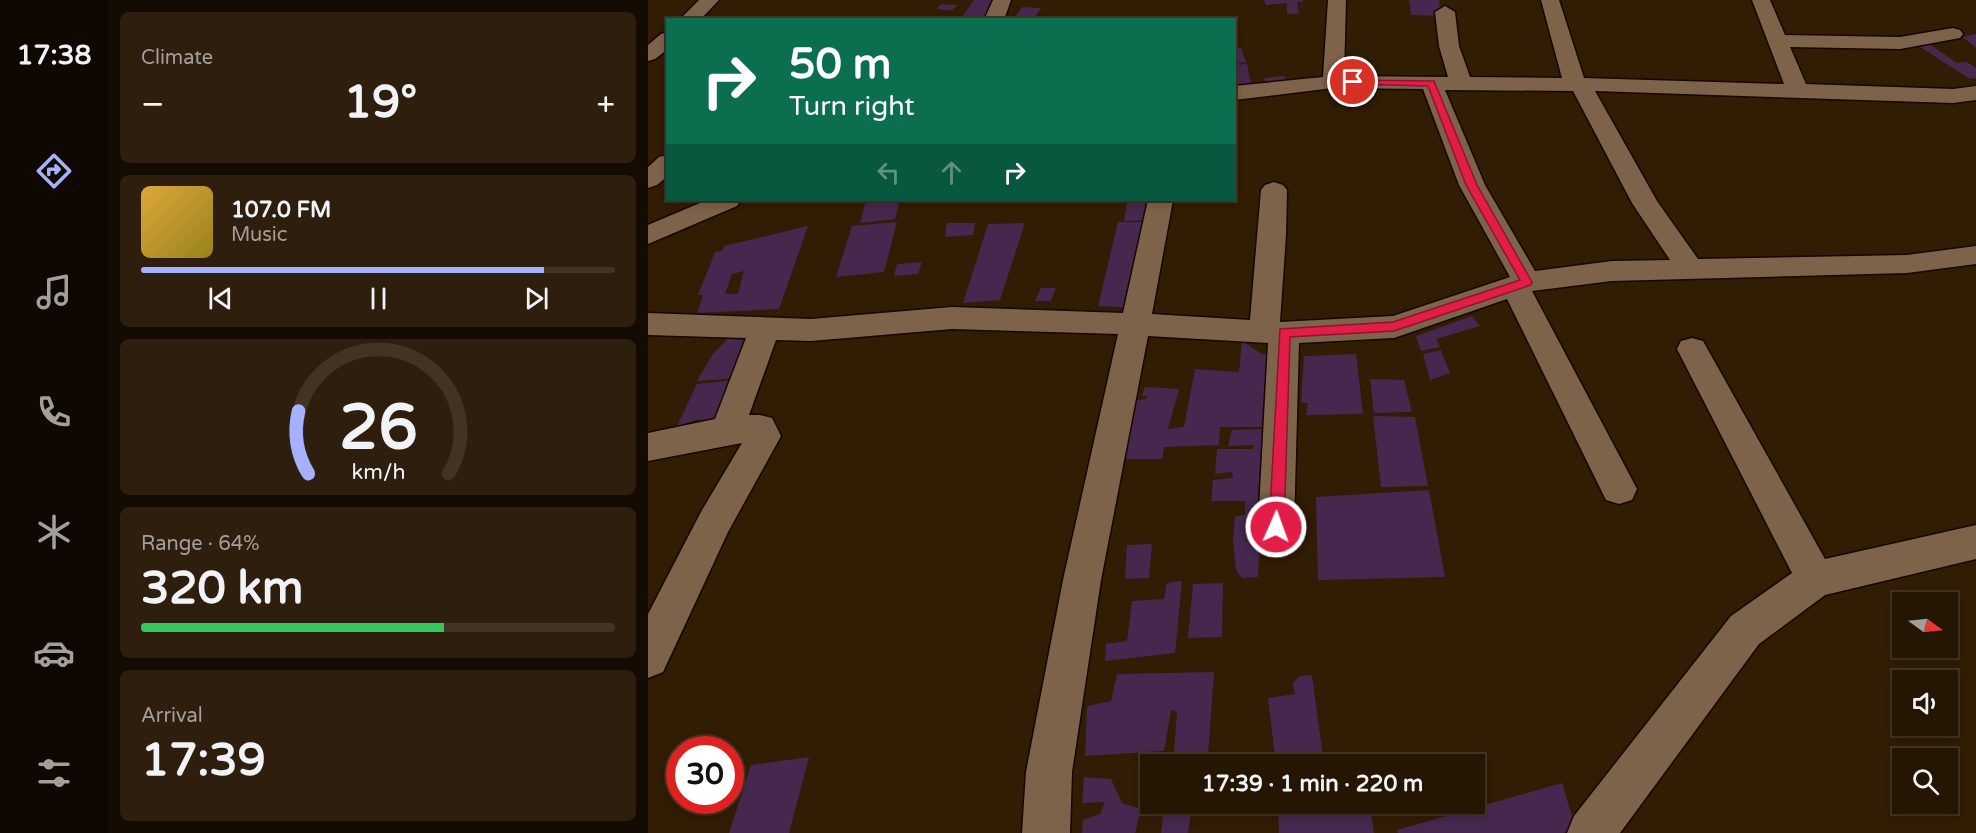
<!DOCTYPE html>
<meta charset="utf-8">
<style>
:root{--surface:#251503;--page:#2d1e0d;--text:#f1f3f6;--muted:#a39f9a;--line:#423425;--accent:#a5b1fc}
body{margin:0;font-family:"Varela Round",sans-serif;background:var(--page);color:var(--text);height:100vh;display:flex;flex-direction:column;font-size:22px;white-space:nowrap}
*{box-sizing:border-box;margin:0}
p{font-size:20px;color:var(--muted)}
.icon{flex:none;width:33px;height:33px;fill:none;stroke:currentColor;stroke-width:2;stroke-linecap:round;stroke-linejoin:round}
.map{position:relative;flex:1;overflow:hidden}
.panel{display:flex;flex-direction:column;gap:12px;padding:12px;background:#140c02;width:540px}
.panel>*{flex:none}
.top-card{position:absolute;left:18px;top:18px;width:570px;height:183px;border-radius:0px;box-shadow:0 3px 9px #0003,0 0 0 2px var(--line);background:#0b6e4f;color:#fff;overflow:hidden}
.needle{width:39px;rotate:105deg}
.controls{position:absolute;left:1244px;top:592px;display:grid;gap:12px}
.controls a{display:grid;place-items:center;width:66px;height:66px;border-radius:0px;background:var(--surface);box-shadow:0 3px 9px #0003,0 0 0 2px var(--line);font-size:30px}
.speed{position:absolute;left:18px;top:736px;display:flex;gap:12px;font-size:30px;font-weight:700;text-align:center}
.speed>*{display:grid;place-content:center;width:78px;height:78px;border-radius:50%;background:var(--surface);box-shadow:0 3px 9px #0003,0 0 0 2px var(--line);line-height:1}
.speed .limit{border:9px solid #d22;background:#fff;color:#111}
.pin{position:absolute;display:grid;place-items:center;width:51px;height:51px;color:#fff;margin:-26px;border:3px solid #fff;border-radius:50%;box-shadow:0 2px 6px #0007}
.me{position:absolute;width:66px;margin:-33px;rotate:2deg;stroke-linejoin:round;filter:drop-shadow(0 0 4px #0008)}
.turn{display:flex;align-items:center;gap:21px;height:126px;padding:0 24px;font-size:27px}
.turn .icon{width:78px;height:78px;stroke-width:2.5}
.turn b{display:block;font-size:42px;line-height:51px}
.lanes{display:flex;align-items:center;height:57px;padding:0 24px;background:#0003;justify-content:center;gap:30px;direction:ltr}
.lanes .off{opacity:.35}
.big{font-size:45px;font-weight:700;line-height:1.1}
.panel .tile{flex:1;display:flex;flex-direction:column;justify-content:center;gap:9px;min-width:0;padding:0 21px;border-radius:9px;background:var(--page)}
.panel .dial{align-items:center;gap:0}
.dial svg{height:156px;overflow:visible;fill:none;stroke:var(--line);stroke-width:7;stroke-linecap:round;text-anchor:middle}
.dial text{fill:var(--text);stroke:none}
.song{display:flex;align-items:center;gap:18px}
.cover{width:72px;height:72px;border-radius:9px;background:linear-gradient(135deg,hsl(40 70% 55%),hsl(50 70% 35%))}
.played{height:6px;border-radius:3px;background:linear-gradient(90deg,var(--accent) 85%,var(--line) 85%)}
.keys{display:flex;justify-content:space-around;direction:ltr}
.heat{display:flex;justify-content:space-between;align-items:center;font-size:33px;direction:ltr}
.charge{height:9px;border-radius:4px;background:linear-gradient(90deg,#34c759 64%,var(--line) 0)}
.trip{position:absolute;left:492px;top:754px;width:345px;height:60px;border-radius:0px;background:var(--surface);box-shadow:0 3px 9px #0003,0 0 0 2px var(--line);font-weight:700;line-height:60px;text-align:center}
main{display:flex;flex:1;min-height:0}
.dock{display:flex;flex-direction:column;width:108px;justify-content:space-around;align-items:center;background:#0f0801;color:var(--muted)}
.dock .icon{width:42px;height:42px}
.dock .selected{color:var(--accent)}
.dock b{font-size:27px;color:var(--text)}
.map>svg:first-child{display:block}
.building{fill:#46284e;fill-rule:evenodd}
.lines{fill:none;stroke-linecap:round;stroke-linejoin:round}
.minor-casing{stroke:#180600;stroke-width:3}
.minor{fill:#7c634a;fill-rule:evenodd}
.route{fill:#e11d48;stroke:#92132f;stroke-width:1.5}
</style>
<main>
<nav class="dock">
<b>17:38</b>
<svg class="icon selected" aria-label="directions" viewBox="0 0 24 24"><path d="M12 3l9 9-9 9-9-9zM9 14v-3h6M13 9l2 2-2 2"/></svg>
<svg class="icon" aria-label="music" viewBox="0 0 24 24"><path d="M9 18V5l10-2v13"/><circle cx="6" cy="18" r="3"/><circle cx="16" cy="16" r="3"/></svg>
<svg class="icon" aria-label="phone" viewBox="0 0 24 24"><path d="M5 4h4l2 5-3 2q2 4 5 5l2-3 5 2v4C11 20 4 13 5 4z"/></svg>
<svg class="icon" aria-label="climate" viewBox="0 0 24 24"><path d="M12 3v18M4 7l16 10M4 17L20 7"/></svg>
<svg class="icon" aria-label="car" viewBox="0 0 24 24"><path d="M5 17H2v-5l4-1 3-4h7l3 4 3 1v5h-3M9 17h6M6 11h13"/><circle cx="7" cy="17" r="2"/><circle cx="17" cy="17" r="2"/></svg>
<svg class="icon" aria-label="filters" viewBox="0 0 24 24"><path d="M4 7h16M4 17h16"/><circle cx="9" cy="7" r="2"/><circle cx="15" cy="17" r="2"/></svg>
</nav>
<section class="panel">
<div class="tile"><p>Climate</p>
<div class="heat"><a>−</a><b class="big">19°</b><a>+</a></div>
</div>
<div class="tile">
<div class="song"><i class="cover"></i><div><b>107.0 FM</b><p>Music</p></div></div>
<div class="played"></div>
<div class="keys"><svg class="icon" aria-label="previous" viewBox="0 0 24 24"><path d="M18 5L8 12l10 7zM5 5v14"/></svg><svg class="icon" aria-label="pause" viewBox="0 0 24 24"><path d="M8 5v14M16 5v14"/></svg><svg class="icon" aria-label="next" viewBox="0 0 24 24"><path d="M6 5l10 7-10 7zM19 5v14"/></svg></div>
</div>
<div class="tile dial"><svg viewBox="0 0 100 80">
<path d="M14 69A42 42 0 1 1 86 69"/>
<path d="M14 69A42 42 0 0 1 9 37" stroke="#a5b1fc"/>
<text x="50" y="56" font-size="32" font-weight="700">26</text>
<text x="50" y="72" font-size="11">km/h</text>
</svg></div>
<div class="tile"><p>Range · 64%</p><b class="big">320 km</b><div class="charge"></div></div>
<div class="tile"><p>Arrival</p><b class="big">17:39</b></div>
</section>
<div class="map">
<svg width="1328" height="833" viewBox="0 0 1328 833">
<rect width="100%" height="100%" fill="#311c04"/>
<g class="building">
<path d="M326,0H352L343,20H312Z"/>
<path d="M616,0H655V2H649L651,14H639V3L618,5Z"/>
<path d="M761,0H791L793,16L763,15Z"/>
<path d="M293,4L309,5L305,10L289,9Z"/>
<path d="M374,7L393,8L385,20H365Z"/>
<path d="M1328,34V48L1315,37Z"/>
<path d="M1277,41L1309,63L1319,62L1328,68V78L1322,79L1266,43Z"/>
<path d="M586,48H593L598,62L586,64Z"/>
<path d="M599,64L603,85L586,86V65Z"/>
<path d="M636,76L638,80L618,83L616,78Z"/>
<path d="M218,200H252L247,219L212,223Z"/>
<path d="M510,201L508,220L476,221L479,203Z"/>
<path d="M249,222L236,272L188,277L204,226Z"/>
<path d="M470,222H506L490,308L450,306Z"/>
<path d="M299,223H327L325,235L297,237Z"/>
<path d="M377,223L352,300L315,303L340,224Z"/>
<path d="M160,226L131,309L49,313L55,295H50L67,252L75,250L76,246ZM96,271L90,294H77L84,274Z"/>
<path d="M274,262L270,274L246,276L249,264Z"/>
<path d="M393,288H408L403,301H387Z"/>
<path d="M824,316L832,326L788,339L792,347L773,351L768,336Z"/>
<path d="M80,338L104,341L89,378L49,381L65,354Z"/>
<path d="M594,341L614,354L627,355L620,427H572L571,445L516,447L514,459H471L484,394L491,393L489,400L498,399L499,396H494L497,387L531,389L520,429L536,427L547,369L591,372Z"/>
<path d="M793,350L802,373L782,380L775,354Z"/>
<path d="M708,354L715,414L658,415L660,403H653L656,356Z"/>
<path d="M722,379L756,380L764,412L726,413Z"/>
<path d="M88,380L70,422L48,426L52,419L29,426L49,384Z"/>
<path d="M725,416L767,417L780,486L733,487Z"/>
<path d="M617,429L610,577L594,578L588,570L585,541L587,517L597,514V501H563L565,480L585,478L584,472L567,474L569,449H605L606,445L580,446L584,430Z"/>
<path d="M781,490L797,577L670,580L668,497Z"/>
<path d="M504,544L501,578L477,579L479,545Z"/>
<path d="M534,581L527,653L457,661L458,644L479,641L484,601L516,599L519,583Z"/>
<path d="M575,583L574,637L540,638L545,584Z"/>
<path d="M566,672L560,754L526,753L529,712L523,710L516,751L437,756L439,706L463,701L469,674Z"/>
<path d="M664,675L676,765H628L620,698L647,694L645,683L652,676Z"/>
<path d="M161,757L141,833H81L103,765Z"/>
<path d="M436,777L463,779L474,803L493,809L487,833H434L435,820L452,814L457,802L434,803Z"/>
<path d="M914,783L926,823L916,833H750L749,830Z"/>
<path d="M630,804H722L726,833H631Z"/>
<path d="M516,807H544L540,833H513Z"/>
</g>
<g class="lines">
<g class="minor-casing">
<g id="minor">
<path d="M51,0H71L52,20H31Z"/>
<path d="M345,0H363L356,20H336Z"/>
<path d="M680,0H698L696,76L800,77L791,46L787,12L797,6L807,12L811,46L822,77L914,78L893,0H911L936,78L1136,84L1104,0H1122L1137,35L1252,37L1305,28L1312,30L1315,34L1312,38L1252,49L1142,47L1158,84L1305,89L1328,86V100L1305,103L947,91L1009,201L1050,259L1259,255L1328,246V264L1259,273L964,281L884,291L989,489L984,500L971,504L958,500L859,299L746,338L651,343L646,527L641,539L628,543L615,539L610,527L620,343L500,336L453,580L424,772L422,833H374L378,772L415,580L470,334L304,329L163,341L128,340L101,415H112L124,418L133,436L80,532L15,672L0,678V614L54,510L94,443L0,461V433L67,419L98,338L0,335V313L163,319L304,307L475,313L500,200H525L504,314L602,320L613,190L617,185L626,182L635,185L639,190L638,235L632,322L745,316L862,277L811,185L775,89L685,88L586,100V86L675,77ZM797,90L925,91L984,203L1022,260L964,261L887,271L837,185Z"/>
<path d="M20,32V49L7,59L0,61V45L13,34Z"/>
<path d="M20,155V176L9,185L0,188V167L11,157Z"/>
<path d="M59,200H93L89,206L0,244V225Z"/>
<path d="M1044,338L1055,341L1177,559L1328,525V559L1177,595L1111,644L972,833H919L926,816L1083,616L1144,573L1029,349L1033,341Z"/>
</g>
</g>
<use href="#minor" class="minor"/>
</g>
<path class="route" d="M705,80L786,81L829,185L884,282L883,285L746,331L642,337L636,527L628,534L621,527L632,329L745,322L872,280L818,185L780,86L701,84V81Z"/>
</svg>
<div class="controls">
<a><svg class="needle" viewBox="-14 -14 28 28"><path d="M0-13l5 13h-10z" fill="#e53935"/><path d="M0 13l5-13h-10z" fill="#a39f9a"/></svg></a>
<a><svg class="icon" aria-label="sound" viewBox="0 0 24 24"><path d="M4 9h4l5-4v14l-5-4H4zM17 9q2 3 0 6"/></svg></a>
<a><svg class="icon" aria-label="search" viewBox="0 0 24 24"><circle cx="10" cy="10" r="6"/><path d="M15 15l6 6"/></svg></a>
</div>
<div class="speed"><div class="limit">30</div></div>
<div class="pin" style="left:705px;top:82px;background:#d93025"><svg class="icon" aria-label="arrive" viewBox="0 0 24 24"><path d="M6 21V4h12l-3 4 3 4H6"/></svg></div>
<svg class="me" style="left:628px;top:527px" viewBox="-20 -20 40 40"><circle r="17" fill="#e11d48" stroke="#fff" stroke-width="3"/><path d="M0-11L8 9 0 5-8 9z" fill="#fff"/></svg>
<div class="trip">17:39 · 1 min · 220 m</div>
<div class="top-card">
<div class="turn"><svg class="icon" aria-label="right" viewBox="0 0 24 24"><path d="M7 20v-9h11M14 6l5 5-5 5"/></svg><div><b>50 m</b>Turn right</div></div>
<div class="lanes"><svg class="icon off" aria-label="left" viewBox="0 0 24 24"><path d="M17 20v-9H6M10 6l-5 5 5 5"/></svg><svg class="icon off" aria-label="ahead" viewBox="0 0 24 24"><path d="M12 20V5M6 11l6-6 6 6"/></svg><svg class="icon" aria-label="right" viewBox="0 0 24 24"><path d="M7 20v-9h11M14 6l5 5-5 5"/></svg></div>
</div>
</div>
</main>
